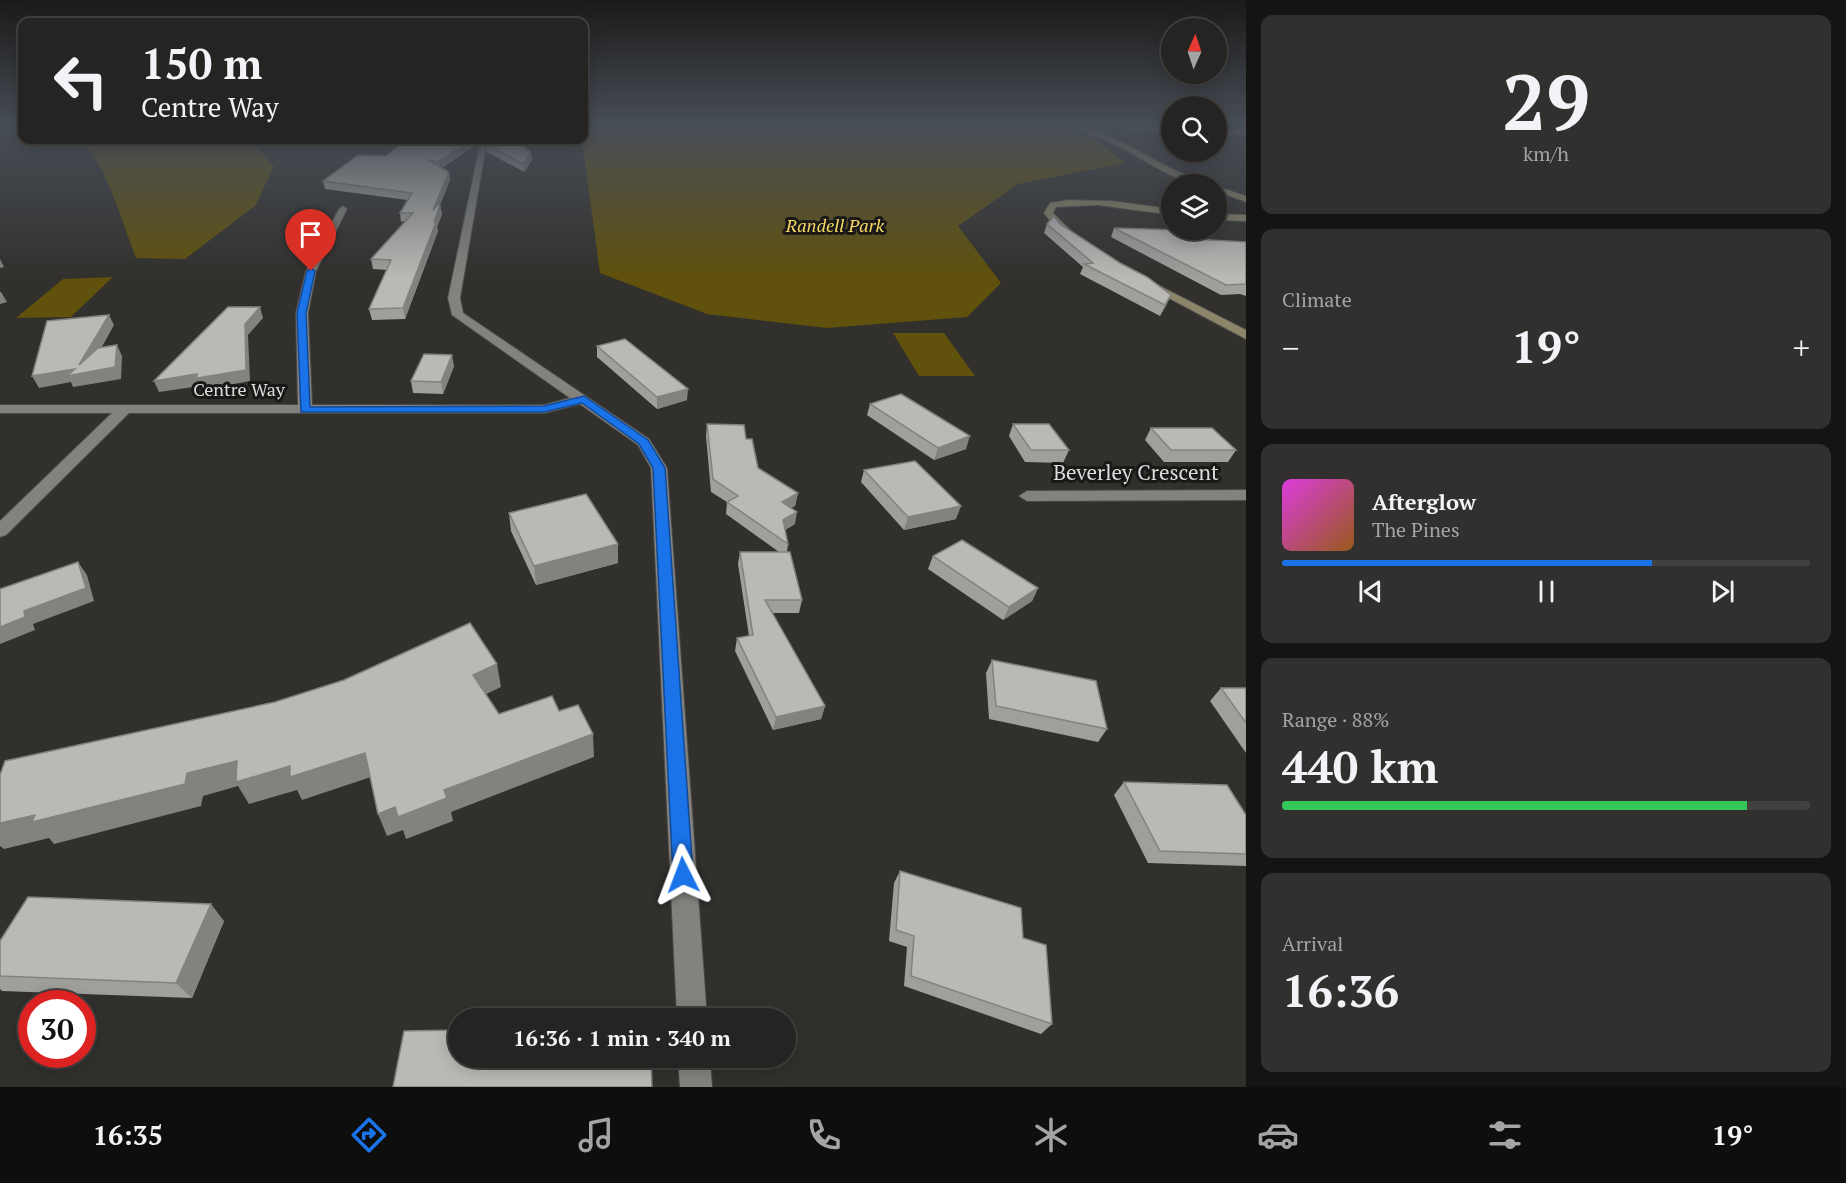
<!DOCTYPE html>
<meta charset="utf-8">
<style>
:root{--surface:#252422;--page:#31302f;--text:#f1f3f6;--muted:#a3a4a5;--line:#424140;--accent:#1a73e8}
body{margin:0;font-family:"PT Serif",serif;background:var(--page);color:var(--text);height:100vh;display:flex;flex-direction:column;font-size:22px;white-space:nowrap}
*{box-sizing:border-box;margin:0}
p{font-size:20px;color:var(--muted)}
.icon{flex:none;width:33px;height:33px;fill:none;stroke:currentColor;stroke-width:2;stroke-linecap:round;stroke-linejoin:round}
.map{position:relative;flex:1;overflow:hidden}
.panel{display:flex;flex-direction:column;gap:15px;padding:15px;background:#141413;width:600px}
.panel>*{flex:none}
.banner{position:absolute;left:18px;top:18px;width:570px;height:126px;border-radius:12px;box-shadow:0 3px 15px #0003,0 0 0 2px var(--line);background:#252422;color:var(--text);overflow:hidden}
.needle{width:39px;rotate:3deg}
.fabs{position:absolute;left:1161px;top:18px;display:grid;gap:12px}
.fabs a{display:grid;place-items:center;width:66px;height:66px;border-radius:50%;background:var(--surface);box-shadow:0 3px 15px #0003,0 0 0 2px var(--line);font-size:30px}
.speed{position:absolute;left:18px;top:990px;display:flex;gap:12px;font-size:30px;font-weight:700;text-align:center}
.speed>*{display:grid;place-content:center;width:78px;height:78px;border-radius:50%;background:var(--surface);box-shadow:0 3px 15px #0003,0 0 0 2px var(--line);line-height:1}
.speed .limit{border:9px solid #d22;background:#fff;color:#111}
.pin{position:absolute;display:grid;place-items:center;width:51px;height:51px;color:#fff;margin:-62px -26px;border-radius:50% 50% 50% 0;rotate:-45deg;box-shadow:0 0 6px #0007}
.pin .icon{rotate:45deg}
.me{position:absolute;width:66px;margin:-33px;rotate:357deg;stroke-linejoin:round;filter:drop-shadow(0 0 4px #0008)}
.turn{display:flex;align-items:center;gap:21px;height:126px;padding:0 24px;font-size:27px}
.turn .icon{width:78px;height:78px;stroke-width:2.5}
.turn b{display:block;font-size:42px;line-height:51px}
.big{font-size:45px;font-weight:600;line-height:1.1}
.panel .tile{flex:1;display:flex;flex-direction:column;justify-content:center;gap:9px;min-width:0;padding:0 21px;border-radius:12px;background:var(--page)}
.panel .dial{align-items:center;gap:0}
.dial b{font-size:78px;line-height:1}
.song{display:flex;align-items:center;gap:18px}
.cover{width:72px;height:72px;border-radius:9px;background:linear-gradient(135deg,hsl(300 70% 55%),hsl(30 70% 35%))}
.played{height:6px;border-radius:3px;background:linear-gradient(90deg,var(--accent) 70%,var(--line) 70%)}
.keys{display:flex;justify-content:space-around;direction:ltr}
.heat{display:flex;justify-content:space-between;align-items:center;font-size:33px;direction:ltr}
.charge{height:9px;border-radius:4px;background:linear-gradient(90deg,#34c759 88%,var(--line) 0)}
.trip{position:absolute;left:448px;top:1008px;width:348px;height:60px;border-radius:30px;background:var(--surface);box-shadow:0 3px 15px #0003,0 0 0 2px var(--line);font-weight:600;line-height:60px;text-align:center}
.tabs{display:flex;height:96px;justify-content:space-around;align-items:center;background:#0f0e0e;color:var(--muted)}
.tabs .icon{width:42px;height:42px}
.tabs .current{color:var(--accent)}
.tabs b{font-size:27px;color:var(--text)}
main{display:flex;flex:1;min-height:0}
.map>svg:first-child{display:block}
.green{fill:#60510c}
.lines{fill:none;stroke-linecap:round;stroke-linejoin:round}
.minor-casing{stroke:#4c4b48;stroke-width:2}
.secondary-casing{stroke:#4c4b48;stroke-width:2}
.minor{fill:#83827e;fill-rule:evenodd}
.secondary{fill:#8c8569;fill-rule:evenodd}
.wall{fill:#a09f9c}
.shaded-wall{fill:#82827f}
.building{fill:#bab9b5;stroke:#82827f;stroke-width:1.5}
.route{fill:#1a73e8;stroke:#114b97;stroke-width:1.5}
.labels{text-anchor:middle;stroke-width:6;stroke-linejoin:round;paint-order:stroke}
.far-park-label{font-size:18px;font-style:italic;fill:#f7da63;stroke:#191817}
.far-street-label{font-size:18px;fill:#dddcda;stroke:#191817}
.street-label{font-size:21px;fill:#dddcda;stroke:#191817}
</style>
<main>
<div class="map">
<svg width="1246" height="1087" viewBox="0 0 1246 1087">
<rect width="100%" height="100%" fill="#31302d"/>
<g class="green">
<path d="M591,126H1056L1097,141L1125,163L1018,184L958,226L1001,283L967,317L827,328L707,314L600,273L582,140L584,130Z"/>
<path d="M80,140H250L274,167L255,206L185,259L136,258C124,228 104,157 80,140Z"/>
<path d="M113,277L71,317L16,318L63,279Z"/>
<path d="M893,333H944L975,376H919Z"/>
</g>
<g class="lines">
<g class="minor-casing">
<g id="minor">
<path d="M481,140H487L460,298L463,313L649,439L667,468L707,1018H677L651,468L638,445L580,404L544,413H129L6,535L0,537V521L112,413H0V405H298L296,313L306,271L339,209L343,206L347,209L316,271L308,313L312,405H544L570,398L452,315L448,298Z"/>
<path d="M1246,490V500L1027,501L1019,496L1027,491Z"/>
<path d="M678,1058H710L712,1087H680Z"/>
</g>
</g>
<g class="secondary-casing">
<g id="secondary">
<path d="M1066,126C1108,126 1146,159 1184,174C1192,178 1203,179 1210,184C1177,188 1136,152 1105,140C1092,135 1077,133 1066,126Z"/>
<path d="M1117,126L1172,127V131L1120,128Z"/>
<path d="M1216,130L1246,131V135L1216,134Z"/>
<path d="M1216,186L1246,196V202L1216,191Z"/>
<path d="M1068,200L1112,201L1172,209V215L1098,205L1056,207L1053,213L1075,235L1070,238L1058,231L1044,213L1050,203Z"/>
<path d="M1216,214L1246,215V221L1216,220Z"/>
<path d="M1150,281L1246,330V339L1146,286V282Z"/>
</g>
</g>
<use href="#minor" class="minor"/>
<use href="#secondary" class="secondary"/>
</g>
<g class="wall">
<path d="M406,140H479L477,146L475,145L442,168L449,172L450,180L440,205L442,214L437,227L438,231L405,319L372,320L369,309L387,270L373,269L371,259L405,221L401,222L400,213L407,200L325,189L323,181L386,156Z"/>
<path d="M486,144L531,152L532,160L524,172L487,152Z"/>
<path d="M1047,224H1060L1171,295L1160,316L1080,274L1083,267L1044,233Z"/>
<path d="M1114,228L1193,239L1246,242V296L1240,294L1221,295L1111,237Z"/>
<path d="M597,346L687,400L657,409L597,357Z"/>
<path d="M454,366L443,394L413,393L411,381Z"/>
<path d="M870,404L966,449L934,460L867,415Z"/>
<path d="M707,424L746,439L758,468L798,493L795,506L791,508L795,524L785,530L788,544L787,552L802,600L799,613H772L825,706L821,719L773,730L735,651L737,638L749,636L738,564L740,552H779L726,514L727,502L711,492L706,436Z"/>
<path d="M1013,424L1069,450L1063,463L1025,462L1009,436Z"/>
<path d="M1151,428L1236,450L1228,462H1164L1145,440Z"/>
<path d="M864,470L956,519L904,530L861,482Z"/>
<path d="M509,513L618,544V563L536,585L511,531Z"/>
<path d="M933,556L1038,588L1032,601L1003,620L928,569Z"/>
<path d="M992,660L1107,729L1098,742L989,719L986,673Z"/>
<path d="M1221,688H1246V753L1210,701Z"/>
<path d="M1124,782L1246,815V866L1148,863L1114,795Z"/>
<path d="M900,871L1023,938L1052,1024L1041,1034L904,986L907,947L889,941L894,883Z"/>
<path d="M224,921L192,998L2,991L0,989V941Z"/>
</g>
<g class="shaded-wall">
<path d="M472,140H475V145L439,170L438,162Z"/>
<path d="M531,152L532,160L524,172L523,164Z"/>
<path d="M449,172L450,180L434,219L433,210Z"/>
<path d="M440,206L442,214L437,227L438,231L405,319L403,308Z"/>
<path d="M0,259L4,267L0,268Z"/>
<path d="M0,292H1L7,302L0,304Z"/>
<path d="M1171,295L1166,306L1160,316L1165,305Z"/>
<path d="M260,307L263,318L248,335L250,381L202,390L200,386L159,392L154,381L245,324Z"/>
<path d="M109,315L114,325L88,372L117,345L122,356L121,379L73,387L71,382L39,388L32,376L75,369L79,365Z"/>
<path d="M452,355L454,366L443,394L441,382Z"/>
<path d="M688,389L687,400L657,409V397Z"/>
<path d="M970,436L966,449L934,460L938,448Z"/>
<path d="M798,493L795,506L780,514L782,502Z"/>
<path d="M961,506L956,519L904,530L908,517Z"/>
<path d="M797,512L795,524L780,532L783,520Z"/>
<path d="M618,544V563L536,585L534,566Z"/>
<path d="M78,562L87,575L94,601L33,624L35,630L0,644V627Z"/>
<path d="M1038,588L1032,601L1003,620L1009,607Z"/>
<path d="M497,664L501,687L478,698L473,675Z"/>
<path d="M825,706L821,719L773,730L776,717Z"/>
<path d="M593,734L594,757L451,812L453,821L406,839L403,830L387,836L378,814Z"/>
<path d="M365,753L374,776L302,800L297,790L249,804L238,786L203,796L201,806L54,844L49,838L4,849L0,846V823L187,773L237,761L290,766Z"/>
<path d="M211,904L224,921L192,998L176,983Z"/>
</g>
<g class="building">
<path d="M406,140H472L438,162L428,160L449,172L433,210L438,204L440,206L434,222H436L403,308L369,309L391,260L371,259L413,213H400L412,193L323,181L358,155L386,156Z"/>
<path d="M487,140H514L531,152L523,164L486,144Z"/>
<path d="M1054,216L1060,224L1120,263L1147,277L1171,295L1165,305L1084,264L1093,263L1047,224Z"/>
<path d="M1114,228L1178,230L1193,239L1246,242V284L1226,285Z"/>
<path d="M228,307H260L245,324L246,370L197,378V374L154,381Z"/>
<path d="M109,315L79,365L98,348L117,345L115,367L67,376L75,369L32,376L47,321Z"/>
<path d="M625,339L688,389L657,397L597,346Z"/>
<path d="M424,354L452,355L441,382L411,381Z"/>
<path d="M901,394L970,436L938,448L870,404Z"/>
<path d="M707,424L744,425L746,439H752L758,468L798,493L782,502L797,512L783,520L788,544L727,502L738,496L713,479Z"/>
<path d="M1013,424H1049L1069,450H1031Z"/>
<path d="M1151,428H1212L1236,450H1171Z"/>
<path d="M915,461L961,506L908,517L864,470Z"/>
<path d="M586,494L618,544L534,566L509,513Z"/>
<path d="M962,540L1038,588L1009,607L933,556Z"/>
<path d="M740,552H790L802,600H765L825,706L776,717L737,638L753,635Z"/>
<path d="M78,562L86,588L24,611L25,617L0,627V589Z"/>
<path d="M470,623L497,664L473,675L499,714L552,696L559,711L578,705L593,734L444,790L447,798L398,817L395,807L378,814L365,753L290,777V766L236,782L237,761L187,773L185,784L32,822L35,815L0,823V775L5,761L275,702L344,680Z"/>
<path d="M992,660L1096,681L1107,729L996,706Z"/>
<path d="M1221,688H1246V723Z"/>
<path d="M1124,782L1227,785L1246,815V854L1160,851Z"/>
<path d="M900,871L1021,908L1023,938L1046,945L1052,1024L911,976L914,936L896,930Z"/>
<path d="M28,897L211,904L176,983L0,976V941Z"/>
<path d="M459,1030V1058H651L652,1087H393L404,1031Z"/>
</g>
<linearGradient id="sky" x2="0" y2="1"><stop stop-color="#1b1a19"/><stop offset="0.45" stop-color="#484e57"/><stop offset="1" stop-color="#484e57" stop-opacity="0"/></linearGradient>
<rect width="1246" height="278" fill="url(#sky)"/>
<path class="route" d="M311,268L315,271L306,313L310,407L544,406L584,396L648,440L665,468L693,875L690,882L683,885L676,882L673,875L653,468L639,444L582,403L544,412H301L297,313L307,271Z"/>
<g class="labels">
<g class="far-park-label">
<text x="835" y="232">Randell Park</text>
</g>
<g class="far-street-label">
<text x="239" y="396">Centre Way</text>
</g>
<g class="street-label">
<text x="1136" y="480">Beverley Crescent</text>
</g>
</g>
</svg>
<div class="fabs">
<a><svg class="needle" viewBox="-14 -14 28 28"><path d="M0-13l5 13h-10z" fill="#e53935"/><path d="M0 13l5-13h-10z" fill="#a3a4a5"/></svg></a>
<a><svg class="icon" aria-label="search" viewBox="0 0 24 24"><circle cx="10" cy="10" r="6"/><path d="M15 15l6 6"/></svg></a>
<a><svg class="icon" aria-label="layers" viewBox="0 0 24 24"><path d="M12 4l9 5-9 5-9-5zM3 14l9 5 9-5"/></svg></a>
</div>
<div class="speed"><div class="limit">30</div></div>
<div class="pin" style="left:311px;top:271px;background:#d93025"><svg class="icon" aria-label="arrive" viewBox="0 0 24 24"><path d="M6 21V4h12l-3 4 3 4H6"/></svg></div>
<svg class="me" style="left:683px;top:875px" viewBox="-20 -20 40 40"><path d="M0-17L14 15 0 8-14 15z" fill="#1a73e8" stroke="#fff" stroke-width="4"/></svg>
<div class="trip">16:36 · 1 min · 340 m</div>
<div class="banner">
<div class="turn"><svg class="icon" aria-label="left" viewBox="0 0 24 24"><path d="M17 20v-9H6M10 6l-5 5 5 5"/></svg><div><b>150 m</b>Centre Way</div></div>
</div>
</div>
<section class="panel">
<div class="tile dial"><b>29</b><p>km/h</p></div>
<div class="tile"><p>Climate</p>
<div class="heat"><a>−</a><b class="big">19°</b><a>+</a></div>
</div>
<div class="tile">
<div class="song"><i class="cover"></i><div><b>Afterglow</b><p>The Pines</p></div></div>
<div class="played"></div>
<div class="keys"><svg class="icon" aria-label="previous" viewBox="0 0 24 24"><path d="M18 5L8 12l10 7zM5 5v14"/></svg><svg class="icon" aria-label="pause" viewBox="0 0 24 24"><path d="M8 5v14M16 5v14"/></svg><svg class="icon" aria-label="next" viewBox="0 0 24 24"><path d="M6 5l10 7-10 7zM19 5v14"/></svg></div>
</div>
<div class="tile"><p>Range · 88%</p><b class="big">440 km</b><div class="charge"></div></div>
<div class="tile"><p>Arrival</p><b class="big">16:36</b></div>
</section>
</main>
<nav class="tabs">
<b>16:35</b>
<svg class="icon current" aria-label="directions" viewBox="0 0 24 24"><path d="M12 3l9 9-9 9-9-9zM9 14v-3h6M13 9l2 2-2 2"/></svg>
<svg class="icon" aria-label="music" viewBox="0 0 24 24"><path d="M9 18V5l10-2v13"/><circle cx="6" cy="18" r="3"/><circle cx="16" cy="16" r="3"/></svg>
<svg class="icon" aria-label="phone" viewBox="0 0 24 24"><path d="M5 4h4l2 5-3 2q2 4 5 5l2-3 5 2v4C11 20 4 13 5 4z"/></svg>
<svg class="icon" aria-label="climate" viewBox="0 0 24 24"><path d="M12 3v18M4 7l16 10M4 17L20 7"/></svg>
<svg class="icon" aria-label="car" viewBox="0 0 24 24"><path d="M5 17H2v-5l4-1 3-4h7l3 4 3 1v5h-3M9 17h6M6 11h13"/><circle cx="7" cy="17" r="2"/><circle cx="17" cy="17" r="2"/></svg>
<svg class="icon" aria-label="filters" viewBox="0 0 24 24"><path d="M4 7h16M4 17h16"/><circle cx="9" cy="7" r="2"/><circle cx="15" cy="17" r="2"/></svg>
<b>19°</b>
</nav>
